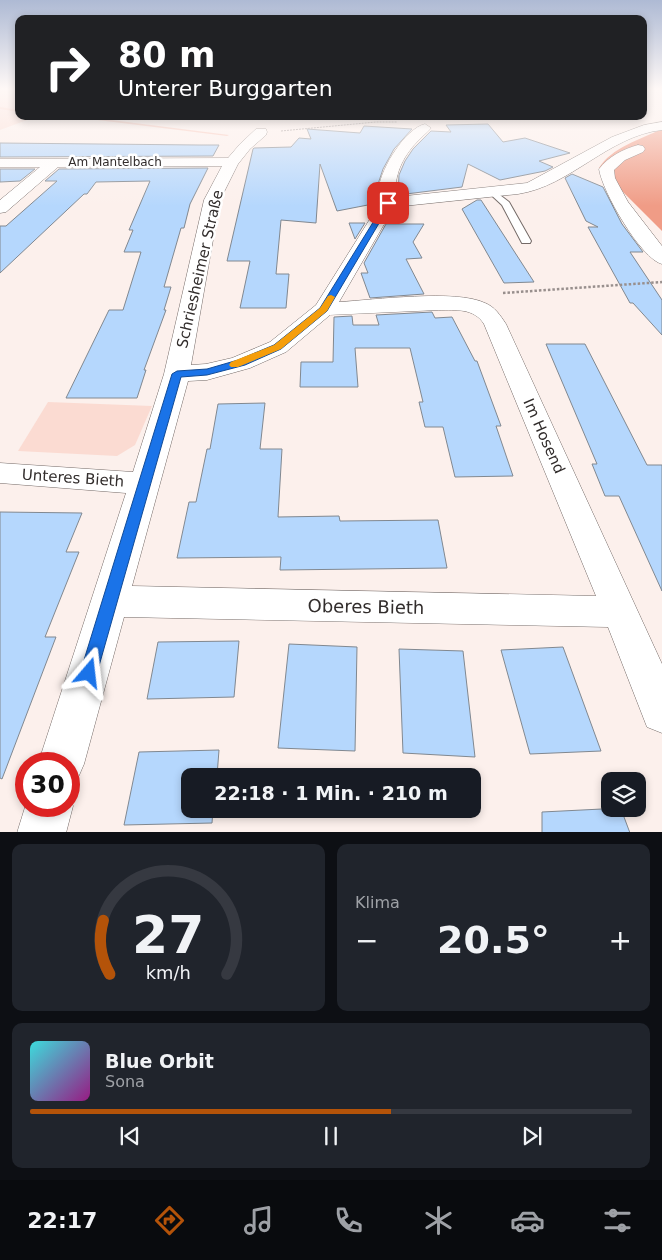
<!DOCTYPE html>
<html lang="de">
<meta charset="utf-8">
<style>
:root{--surface:#171b24;--page:#20242c;--text:#f1f3f6;--muted:#9ea1a6;--line:#363941;--accent:#b45309}
body{margin:0;font-family:"DejaVu Sans",sans-serif;background:var(--page);color:var(--text);height:100vh;display:flex;flex-direction:column;font-size:19px;white-space:nowrap}
*{box-sizing:border-box;margin:0}
p{font-size:16px;color:var(--muted)}
.icon{flex:none;width:28px;height:28px;fill:none;stroke:currentColor;stroke-width:2;stroke-linecap:round;stroke-linejoin:round}
.map{position:relative;height:832px;overflow:hidden}
.sheet{display:flex;flex-direction:column;gap:12px;padding:12px;background:#0d0f14;flex:1}
.sheet>*{flex:none}
.guide{position:absolute;left:15px;top:15px;width:632px;height:105px;border-radius:10px;box-shadow:0 2px 8px #0003;background:#202124;color:#fff;overflow:hidden}
.buttons{position:absolute;left:601px;top:772px;display:grid;gap:10px}
.buttons a{display:grid;place-items:center;width:45px;height:45px;border-radius:10px;background:var(--surface);box-shadow:0 2px 8px #0003;font-size:25px}
.speed{position:absolute;left:15px;top:752px;display:flex;gap:10px;font-size:25px;font-weight:700;text-align:center}
.speed>*{display:grid;place-content:center;width:65px;height:65px;border-radius:50%;background:var(--surface);box-shadow:0 2px 8px #0003;line-height:1}
.speed .limit{border:8px solid #d22;background:#fff;color:#111}
.pin{position:absolute;display:grid;place-items:center;width:42px;height:42px;color:#fff;margin:-21px;border-radius:10px;box-shadow:0 2px 8px #0006}
.me{position:absolute;width:55px;margin:-28px;rotate:17deg;stroke-linejoin:round;filter:drop-shadow(0 0 4px #0008)}
.turn{display:flex;align-items:center;gap:18px;height:105px;padding:0 20px;font-size:22px}
.turn .icon{width:65px;height:65px;stroke-width:2.5}
.turn b{display:block;font-size:35px;line-height:42px}
.big{font-size:38px;font-weight:700;line-height:1.1}
.sheet .tile{flex:1;display:flex;flex-direction:column;justify-content:center;gap:8px;min-width:0;padding:0 18px;border-radius:10px;background:var(--page)}
.sheet .dial{align-items:center;gap:0}
.dial svg{height:130px;overflow:visible;fill:none;stroke:var(--line);stroke-width:7;stroke-linecap:round;text-anchor:middle}
.dial text{fill:var(--text);stroke:none}
.song{display:flex;align-items:center;gap:15px}
.cover{width:60px;height:60px;border-radius:8px;background:linear-gradient(135deg,hsl(180 70% 55%),hsl(310 70% 35%))}
.played{height:5px;border-radius:2px;background:linear-gradient(90deg,var(--accent) 60%,var(--line) 60%)}
.keys{display:flex;justify-content:space-around;direction:ltr}
.heat{display:flex;justify-content:space-between;align-items:center;font-size:28px;direction:ltr}
.sheet .tiles{flex:1;display:grid;gap:12px;grid-template-columns:1fr 1fr}
.tile:last-child{grid-column:span 2}
.trip{position:absolute;left:181px;top:768px;width:300px;height:50px;border-radius:10px;background:var(--surface);box-shadow:0 2px 8px #0003;font-weight:700;line-height:50px;text-align:center}
.menu{display:flex;height:80px;justify-content:space-around;align-items:center;background:#090b0e;color:var(--muted)}
.menu .icon{width:35px;height:35px}
.menu .on{color:var(--accent)}
.menu b{font-size:22px;color:var(--text)}
.map>svg:first-child{display:block}
.green{fill:#fbdbd2}
.forest{fill:#f09c86}
.lines{fill:none;stroke-linecap:round;stroke-linejoin:round}
.stream{fill:#f8c3b5;fill-rule:evenodd}
.building{fill:#b5d7fd;stroke:#818890}
.service-casing{stroke:#746a67;stroke-width:2}
.minor-casing{stroke:#746a67;stroke-width:1}
.path-far1{stroke:#988f8d;stroke-width:1;stroke-dasharray:2 1;stroke-linecap:butt}
.path{stroke:#988f8d;stroke-width:2.5;stroke-dasharray:2.5 2;stroke-linecap:butt}
.service{fill:#fff;fill-rule:evenodd}
.minor{fill:#fff;fill-rule:evenodd}
.route{fill:#1a73e8;stroke:#114b97}
.slow{fill:#f59e0b}
.labels{text-anchor:middle;stroke-width:5;stroke-linejoin:round;paint-order:stroke}
.far-street-label{font-size:12px;fill:#322d2c;stroke:#fff}
.street-label{font-size:15px;fill:#322d2c;stroke:#fff}
.near-street-label{font-size:18px;fill:#322d2c;stroke:#fff}
</style>
<div class="map">
<svg width="662" height="833" viewBox="0 0 662 833">
<rect width="100%" height="100%" fill="#fcf0ec"/>
<g class="green">
<path d="M0,89H19V116H38L0,130Z"/>
<path d="M48,402L152,406L135,445L117,456L18,451Z"/>
</g>
<path class="forest" d="M662,129V231L599,168C611,148 641,139 662,129Z"/>
<g class="lines">
<g class="stream">
<path d="M0,107L19,110V112L0,109Z"/>
<path d="M65,116H80L229,135L227,136Z"/>
</g>
</g>
<g class="building">
<path d="M488,124L503,142L525,138L570,153L539,161L553,167L545,171L500,180L468,164L462,187L398,195L399,175L405,161L413,149L431,131L451,132L446,125Z"/>
<path d="M364,126L412,129L394,149L383,169L377,187L378,203L337,211L320,164L316,223L281,220L276,274H289L286,308H240L250,261H227L253,149L254,148L291,147L299,138L311,139L307,129L360,133Z"/>
<path d="M0,143L199,145H219L213,156L0,157Z"/>
<path d="M208,168L190,204L184,228H181L164,287H171L164,310H166L144,370H146L137,398H66L109,310H123L141,252H124L133,230H129L150,181L96,182L87,194H84L0,273V226H6L57,181H45L59,169Z"/>
<path d="M0,169H35L20,181L0,182Z"/>
<path d="M572,174L603,187L622,224L643,252H630L662,300V335L633,303H630L588,227H598L586,221L565,178Z"/>
<path d="M477,200H481L534,282L504,283L462,209Z"/>
<path d="M349,223H365L355,239Z"/>
<path d="M386,224H424L413,242L422,258L406,259L424,294L370,298L361,273H368L364,263Z"/>
<path d="M432,312L435,318L452,317L475,361H477L501,426H496L513,476L455,477L443,427H425L419,402H423L410,348H355L358,387H300L301,362H333L334,317L352,316L353,325H379L376,315Z"/>
<path d="M546,344H585L647,465H662V591L619,496H605L592,464H597Z"/>
<path d="M265,403L260,449H282L278,517L339,516L340,521L438,520L447,568L280,570L281,557L177,558L189,502H196L207,449H210L218,404Z"/>
<path d="M0,512L82,513L66,552H79L45,637H56L2,779L0,778Z"/>
<path d="M239,641L234,697L147,699L158,642Z"/>
<path d="M289,644L357,647L355,751L278,748Z"/>
<path d="M563,647L601,751L530,754L501,650Z"/>
<path d="M399,649L463,651L475,757L403,753Z"/>
<path d="M219,750L217,776H190V809H213L212,823L124,825L139,752Z"/>
<path d="M602,809H621L630,833H542V812Z"/>
</g>
<g class="lines">
<g class="service-casing">
<path id="service" d="M492,189L509,202L531,241L530,243H522L502,205L488,192Z"/>
</g>
<g class="minor-casing">
<g id="minor">
<path d="M662,122V130C608,136 571,186 518,194L394,207L339,302C374,300 456,289 485,303C495,307 500,315 506,324L662,664V733L647,727L608,627L124,617L84,764L77,780L69,783V764H38L126,493L0,483V463L133,472L164,374L204,200L222,166L58,167L6,212L0,213V200L40,167H0V159L228,158L240,144L256,129H266L267,132L266,135L250,149L238,164L220,200L191,365L206,364L232,358L270,342L316,305L380,203C380,198 379,192 379,187C382,167 405,129 425,124L431,128C427,133 421,137 417,142C403,156 393,177 396,197L527,183L612,137L644,125ZM439,310C456,310 474,308 484,324L596,596L132,586L188,381L207,380L250,368L286,352L330,315Z"/>
<path d="M638,145L643,146L645,149L643,152L625,160L614,170L615,178L628,202L662,246V264C641,259 602,191 599,169C608,157 623,149 638,145Z"/>
<path d="M69,796L73,806L66,833H17L26,804V806H69Z"/>
</g>
</g>
<path class="path-far1" d="M281,131L376,122H397"/>
<path class="path" d="M503,293L662,282"/>
<use href="#service" class="service"/>
<use href="#minor" class="minor"/>
</g>
<linearGradient id="sky" x2="0" y2="1"><stop stop-color="#aebad4"/><stop offset="0.43" stop-color="#fef8f6"/><stop offset="1" stop-color="#fef8f6" stop-opacity="0"/></linearGradient>
<rect width="662" height="206" fill="url(#sky)"/>
<path class="route" d="M388,201L391,203L327,311L281,349L245,365L207,375L181,377L97,673L95,679L89,681L83,679L80,673L172,374L177,371L207,369L238,360L274,345L320,308L385,203Z"/>
<path class="slow" d="M331,295L335,297L327,311L281,349L238,367H231L229,365L231,362L274,345L320,308L328,296Z"/>
<g class="labels">
<g class="far-street-label">
<text x="115" y="166">Am Mantelbach</text>
</g>
<g class="street-label">
<text transform="translate(200 269) rotate(-77)" y="5">Schriesheimer Straße</text>
<text transform="translate(544 436) rotate(66)" y="5">Im Hosend</text>
<text transform="translate(73 478) rotate(4)" y="5">Unteres Bieth</text>
</g>
<g class="near-street-label">
<text transform="translate(366 607) rotate(1)" y="6">Oberes Bieth</text>
</g>
</g>
</svg>
<div class="buttons">
<a><svg class="icon" aria-label="layers" viewBox="0 0 24 24"><path d="M12 4l9 5-9 5-9-5zM3 14l9 5 9-5"/></svg></a>
</div>
<div class="speed"><div class="limit">30</div></div>
<div class="pin" style="left:388px;top:203px;background:#d93025"><svg class="icon" aria-label="arrive" viewBox="0 0 24 24"><path d="M6 21V4h12l-3 4 3 4H6"/></svg></div>
<svg class="me" style="left:89px;top:673px" viewBox="-20 -20 40 40"><path d="M0-17L14 15 0 8-14 15z" fill="#1a73e8" stroke="#fff" stroke-width="4"/></svg>
<div class="trip">22:18 · 1 Min. · 210 m</div>
<div class="guide">
<div class="turn"><svg class="icon" aria-label="right" viewBox="0 0 24 24"><path d="M7 20v-9h11M14 6l5 5-5 5"/></svg><div><b>80 m</b>Unterer Burggarten</div></div>
</div>
</div>
<section class="sheet">
<div class="tiles">
<div class="tile dial"><svg viewBox="0 0 100 80">
<path d="M14 69A42 42 0 1 1 86 69"/>
<path d="M14 69A42 42 0 0 1 10 36" stroke="#b45309"/>
<text x="50" y="56" font-size="32" font-weight="700">27</text>
<text x="50" y="72" font-size="11">km/h</text>
</svg></div>
<div class="tile"><p>Klima</p>
<div class="heat"><a>−</a><b class="big">20.5°</b><a>+</a></div>
</div>
<div class="tile">
<div class="song"><i class="cover"></i><div><b>Blue Orbit</b><p>Sona</p></div></div>
<div class="played"></div>
<div class="keys"><svg class="icon" aria-label="previous" viewBox="0 0 24 24"><path d="M18 5L8 12l10 7zM5 5v14"/></svg><svg class="icon" aria-label="pause" viewBox="0 0 24 24"><path d="M8 5v14M16 5v14"/></svg><svg class="icon" aria-label="next" viewBox="0 0 24 24"><path d="M6 5l10 7-10 7zM19 5v14"/></svg></div>
</div>
</div>
</section>
<nav class="menu">
<b>22:17</b>
<svg class="icon on" aria-label="directions" viewBox="0 0 24 24"><path d="M12 3l9 9-9 9-9-9zM9 14v-3h6M13 9l2 2-2 2"/></svg>
<svg class="icon" aria-label="music" viewBox="0 0 24 24"><path d="M9 18V5l10-2v13"/><circle cx="6" cy="18" r="3"/><circle cx="16" cy="16" r="3"/></svg>
<svg class="icon" aria-label="phone" viewBox="0 0 24 24"><path d="M5 4h4l2 5-3 2q2 4 5 5l2-3 5 2v4C11 20 4 13 5 4z"/></svg>
<svg class="icon" aria-label="climate" viewBox="0 0 24 24"><path d="M12 3v18M4 7l16 10M4 17L20 7"/></svg>
<svg class="icon" aria-label="car" viewBox="0 0 24 24"><path d="M5 17H2v-5l4-1 3-4h7l3 4 3 1v5h-3M9 17h6M6 11h13"/><circle cx="7" cy="17" r="2"/><circle cx="17" cy="17" r="2"/></svg>
<svg class="icon" aria-label="filters" viewBox="0 0 24 24"><path d="M4 7h16M4 17h16"/><circle cx="9" cy="7" r="2"/><circle cx="15" cy="17" r="2"/></svg>
</nav>
